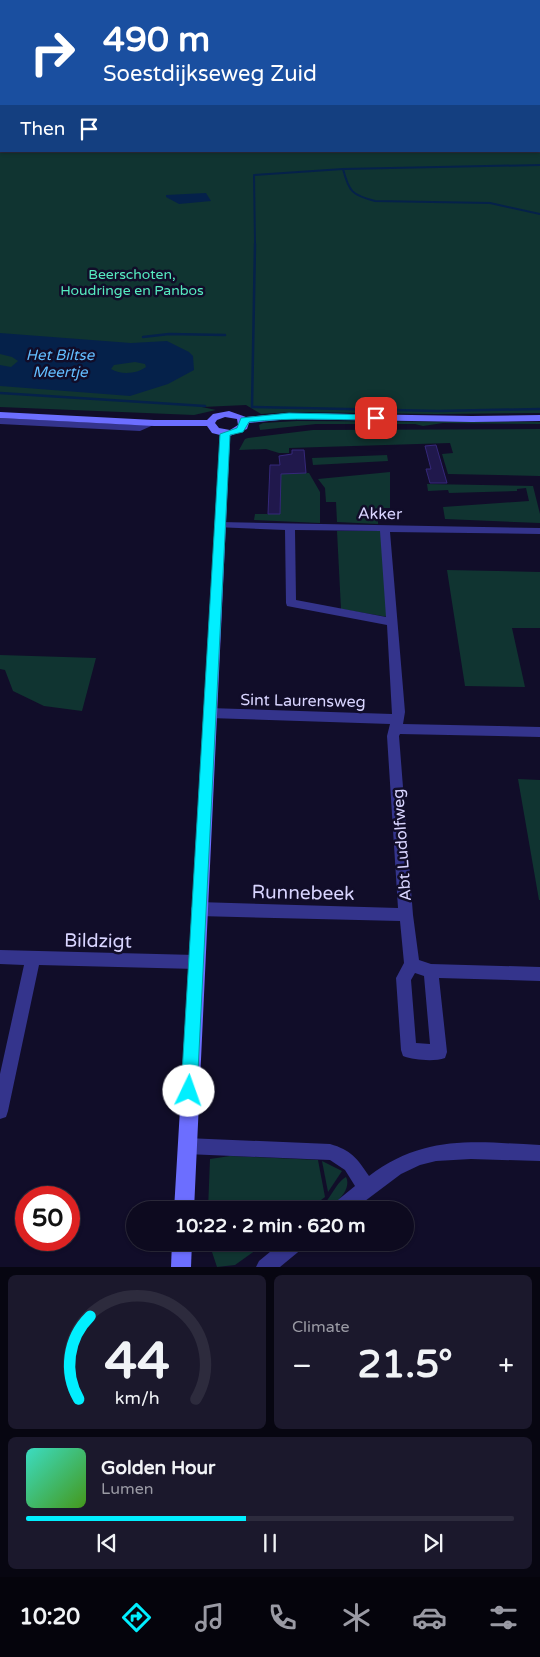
<!DOCTYPE html>
<meta charset="utf-8">
<style>
:root{--surface:#0d0a1f;--page:#1b182c;--text:#f1f3f6;--muted:#9a9aa4;--line:#2d2b3d;--accent:#01efff}
body{margin:0;font-family:"Varela Round",sans-serif;background:var(--page);color:var(--text);height:100vh;display:flex;flex-direction:column;font-size:19px;white-space:nowrap}
*{box-sizing:border-box;margin:0}
p{font-size:16px;color:var(--muted)}
.icon{flex:none;width:28px;height:28px;fill:none;stroke:currentColor;stroke-width:2;stroke-linecap:round;stroke-linejoin:round}
.map{position:relative;height:1267px;overflow:hidden}
.side{display:flex;flex-direction:column;gap:8px;padding:8px;background:#070611;flex:1}
.side>*{flex:none}
.guide{position:absolute;left:0px;top:0px;width:540px;height:152px;box-shadow:0 1px 4px #0004,0 0 0 1px var(--line);background:#1a4fa0;color:#fff;overflow:hidden}
.speed{position:absolute;left:15px;top:1186px;display:flex;gap:10px;font-size:25px;font-weight:700;text-align:center}
.speed>*{display:grid;place-content:center;width:65px;height:65px;border-radius:50%;background:var(--surface);box-shadow:0 1px 4px #0004,0 0 0 1px var(--line);line-height:1}
.speed .limit{border:8px solid #d22;background:#fff;color:#111}
.pin{position:absolute;display:grid;place-items:center;width:42px;height:42px;color:#fff;margin:-21px;border-radius:10px;box-shadow:0 2px 8px #0006}
.me{position:absolute;width:55px;margin:-28px;rotate:3deg;stroke-linejoin:round;filter:drop-shadow(0 0 4px #0008)}
.turn{display:flex;align-items:center;gap:18px;height:105px;padding:0 20px;font-size:22px}
.turn .icon{width:65px;height:65px;stroke-width:2.5}
.turn b{display:block;font-size:35px;line-height:42px}
.then{display:flex;align-items:center;height:48px;padding:0 20px;background:#0003;gap:10px;font-size:19px}
.big{font-size:38px;font-weight:800;line-height:1.1}
.side .tile{flex:1;display:flex;flex-direction:column;justify-content:center;gap:8px;min-width:0;padding:0 18px;border-radius:8px;background:var(--page)}
.side .dial{align-items:center;gap:0}
.dial svg{height:130px;overflow:visible;fill:none;stroke:var(--line);stroke-width:7;stroke-linecap:round;text-anchor:middle}
.dial text{fill:var(--text);stroke:none}
.song{display:flex;align-items:center;gap:15px}
.cover{width:60px;height:60px;border-radius:8px;background:linear-gradient(135deg,hsl(170 70% 55%),hsl(100 70% 35%))}
.played{height:5px;border-radius:2px;background:linear-gradient(90deg,var(--accent) 45%,var(--line) 45%)}
.keys{display:flex;justify-content:space-around;direction:ltr}
.heat{display:flex;justify-content:space-between;align-items:center;font-size:28px;direction:ltr}
.side .tiles{flex:1;display:grid;gap:8px;grid-template-columns:1fr 1fr}
.tile:last-child{grid-column:span 2}
.trip{position:absolute;left:126px;top:1201px;width:288px;height:50px;border-radius:25px;background:var(--surface);box-shadow:0 1px 4px #0004,0 0 0 1px var(--line);font-weight:800;line-height:50px;text-align:center}
.dock{display:flex;height:80px;justify-content:space-around;align-items:center;background:#05040c;color:var(--muted)}
.dock .icon{width:35px;height:35px}
.dock .on{color:var(--accent)}
.dock b{font-size:22px;color:var(--text)}
.map>svg:first-child{display:block}
.green{fill:#103431}
.water{fill:#05214a;fill-rule:evenodd}
.lines{fill:none;stroke-linecap:round;stroke-linejoin:round}
.stream-far1{stroke:#05214a;stroke-width:2}
.stream{stroke:#05214a;stroke-width:2.5}
.building{fill:#20184c;stroke:#35287a}
.street{fill:#34348c;fill-rule:evenodd}
.secondary{fill:#6c6eff;fill-rule:evenodd}
.route{fill:#01efff;stroke:#019ba6}
.labels{text-anchor:middle;stroke-width:5;stroke-linejoin:round;paint-order:stroke}
.far-park-label{font-size:14px;fill:#56ebc0;stroke:#110d29}
.far-water-label{font-size:15px;font-style:italic;fill:#63bdff;stroke:#110d29}
.street-label{font-size:16px;fill:#d9d5ff;stroke:#110d29}
.near-street-label{font-size:19px;fill:#d9d5ff;stroke:#110d29}
</style>
<div class="map">
<svg width="540" height="1267" viewBox="0 0 540 1267">
<rect width="100%" height="100%" fill="#110d29"/>
<g class="green">
<path d="M0,0H507L1,1V151H539V1L531,0H540V413L436,414L293,412L261,414L246,405L202,407L216,410L194,415L0,407Z"/>
<path d="M297,421L540,422V424L443,423L423,426L415,424H316L260,430L259,425L263,423Z"/>
<path d="M540,429V476L448,474L442,454L453,453L450,443L289,448V453H279L266,449L239,450L245,439L248,438L313,430Z"/>
<path d="M387,455L388,461L313,465L312,458Z"/>
<path d="M390,472V508H378V524L337,522L336,502H326L325,488L318,479Z"/>
<path d="M281,473H309L320,492V523L254,520L255,514H278Z"/>
<path d="M427,484L533,486L540,514V523L445,519L443,507L529,501L526,488L517,489V491L449,493L448,490L428,491Z"/>
<path d="M337,531H382L388,617L341,609Z"/>
<path d="M447,570L540,572V628H512L525,687L465,686Z"/>
<path d="M0,655L96,658L82,711L44,706L13,691L5,670L0,669Z"/>
<path d="M518,779L540,780V900H539Z"/>
<path d="M230,1156L318,1160L325,1197L308,1210H208L210,1159Z"/>
<path d="M322,1161L342,1171L328,1192Z"/>
<path d="M346,1177C353,1190 332,1210 318,1210C331,1200 335,1183 346,1177Z"/>
<path d="M209,1243V1242L266,1243L235,1265L217,1267Z"/>
</g>
<g class="water">
<path d="M206,193L211,201L179,204L166,197V195Z"/>
<path d="M0,333L131,343L167,341L189,352L193,356L194,370L168,384L130,396L0,386V365L11,367L18,361L12,357L0,354ZM135,362L145,364L146,367C137,374 121,375 111,369L114,365Z"/>
</g>
<g class="lines">
<g class="stream-far1">
<path d="M343,169C349,192 352,195 375,201L490,203L540,214"/>
<path d="M255,245L254,175L343,169L540,165"/>
</g>
<g class="stream">
<path d="M255,244L252,407L438,411L540,409"/>
<path d="M143,337L169,334L225,335"/>
<path d="M0,393L205,406"/>
</g>
</g>
<g class="building">
<path d="M436,445L447,483H430L426,469H431L425,446Z"/>
<path d="M292,450H304L306,473L281,474L280,514H268L270,465H280L279,456L292,454Z"/>
</g>
<g class="lines">
<g class="street">
<path d="M0,418L139,425L154,420L158,423L140,431L0,424Z"/>
<path d="M219,522L540,528V534L390,532L405,712L403,724L540,727V737L400,734L399,736L413,915L419,960L431,964L540,967V981L439,978L447,1052L445,1058C434,1062 414,1060 403,1056L401,1050L396,978L404,963L400,921L198,916L193,914L191,909L193,904L198,902L398,908L387,736L390,724L209,718L205,716L203,713L205,710L209,708L392,714L387,625L287,606L286,603L285,530L215,527L214,525L215,523ZM295,530L380,531L386,617L296,600ZM415,973L424,976L430,1044L416,1043L411,980Z"/>
<path d="M0,950L196,955L201,957L203,962L201,967L196,969L39,965L8,1111L6,1117L0,1119V1074L24,965L0,964Z"/>
<path d="M186,1138L330,1144C351,1150 357,1158 369,1176C425,1134 475,1142 540,1145V1161L471,1159L436,1161L420,1165L401,1174L353,1210H330L333,1204L355,1186L345,1170L330,1160L186,1154L180,1152L178,1146L180,1140Z"/>
<path d="M282,1242H306L303,1248L280,1267H256L259,1261Z"/>
</g>
<g class="secondary">
<path d="M229,411L246,417L289,413L472,416L540,415V421L472,422L289,419L249,423L247,429L230,436L194,1210H174L220,435L212,433L207,426H154L0,418V412L154,420H207L213,414ZM225,417L237,419L238,425L230,430L219,428L215,423L217,420Z"/>
<path d="M172,1242H192L191,1267H171Z"/>
</g>
</g>
<path class="route" d="M289,413L376,415L380,418L376,420C333,420 291,417 249,422L243,432L230,435L197,1091L195,1097L189,1099L183,1097L181,1091L220,434L237,428L241,418Z"/>
<g class="labels">
<g class="far-park-label">
<text x="132" y="279">Beerschoten,<tspan x="132" dy="16">Houdringe en Panbos</tspan></text>
</g>
<g class="far-water-label">
<text x="60" y="360">Het Biltse<tspan x="60" dy="17">Meertje</tspan></text>
</g>
<g class="street-label">
<text transform="translate(380 513) rotate(1)" y="6">Akker</text>
<text transform="translate(303 700) rotate(1)" y="6">Sint Laurensweg</text>
<text transform="translate(401 845) rotate(-94)" y="6">Abt Ludolfweg</text>
</g>
<g class="near-street-label">
<text transform="translate(303 892) rotate(1)" y="7">Runnebeek</text>
<text transform="translate(98 940) rotate(1)" y="7">Bildzigt</text>
</g>
</g>
</svg>
<div class="speed"><div class="limit">50</div></div>
<div class="pin" style="left:376px;top:418px;background:#d93025"><svg class="icon" aria-label="arrive" viewBox="0 0 24 24"><path d="M6 21V4h12l-3 4 3 4H6"/></svg></div>
<svg class="me" style="left:189px;top:1091px" viewBox="-20 -20 40 40"><circle r="19" fill="#fff"/><path d="M0-13L10 11 0 6-10 11z" fill="#01efff"/></svg>
<div class="trip">10:22 · 2 min · 620 m</div>
<div class="guide">
<div class="turn"><svg class="icon" aria-label="right" viewBox="0 0 24 24"><path d="M7 20v-9h11M14 6l5 5-5 5"/></svg><div><b>490 m</b>Soestdijkseweg Zuid</div></div>
<div class="then">Then<svg class="icon" aria-label="arrive" viewBox="0 0 24 24"><path d="M6 21V4h12l-3 4 3 4H6"/></svg></div>
</div>
</div>
<section class="side">
<div class="tiles">
<div class="tile dial"><svg viewBox="0 0 100 80">
<path d="M14 69A42 42 0 1 1 86 69"/>
<path d="M14 69A42 42 0 0 1 21 18" stroke="#01efff"/>
<text x="50" y="56" font-size="32" font-weight="700">44</text>
<text x="50" y="72" font-size="11">km/h</text>
</svg></div>
<div class="tile"><p>Climate</p>
<div class="heat"><a>−</a><b class="big">21.5°</b><a>+</a></div>
</div>
<div class="tile">
<div class="song"><i class="cover"></i><div><b>Golden Hour</b><p>Lumen</p></div></div>
<div class="played"></div>
<div class="keys"><svg class="icon" aria-label="previous" viewBox="0 0 24 24"><path d="M18 5L8 12l10 7zM5 5v14"/></svg><svg class="icon" aria-label="pause" viewBox="0 0 24 24"><path d="M8 5v14M16 5v14"/></svg><svg class="icon" aria-label="next" viewBox="0 0 24 24"><path d="M6 5l10 7-10 7zM19 5v14"/></svg></div>
</div>
</div>
</section>
<nav class="dock">
<b>10:20</b>
<svg class="icon on" aria-label="directions" viewBox="0 0 24 24"><path d="M12 3l9 9-9 9-9-9zM9 14v-3h6M13 9l2 2-2 2"/></svg>
<svg class="icon" aria-label="music" viewBox="0 0 24 24"><path d="M9 18V5l10-2v13"/><circle cx="6" cy="18" r="3"/><circle cx="16" cy="16" r="3"/></svg>
<svg class="icon" aria-label="phone" viewBox="0 0 24 24"><path d="M5 4h4l2 5-3 2q2 4 5 5l2-3 5 2v4C11 20 4 13 5 4z"/></svg>
<svg class="icon" aria-label="climate" viewBox="0 0 24 24"><path d="M12 3v18M4 7l16 10M4 17L20 7"/></svg>
<svg class="icon" aria-label="car" viewBox="0 0 24 24"><path d="M5 17H2v-5l4-1 3-4h7l3 4 3 1v5h-3M9 17h6M6 11h13"/><circle cx="7" cy="17" r="2"/><circle cx="17" cy="17" r="2"/></svg>
<svg class="icon" aria-label="filters" viewBox="0 0 24 24"><path d="M4 7h16M4 17h16"/><circle cx="9" cy="7" r="2"/><circle cx="15" cy="17" r="2"/></svg>
</nav>
